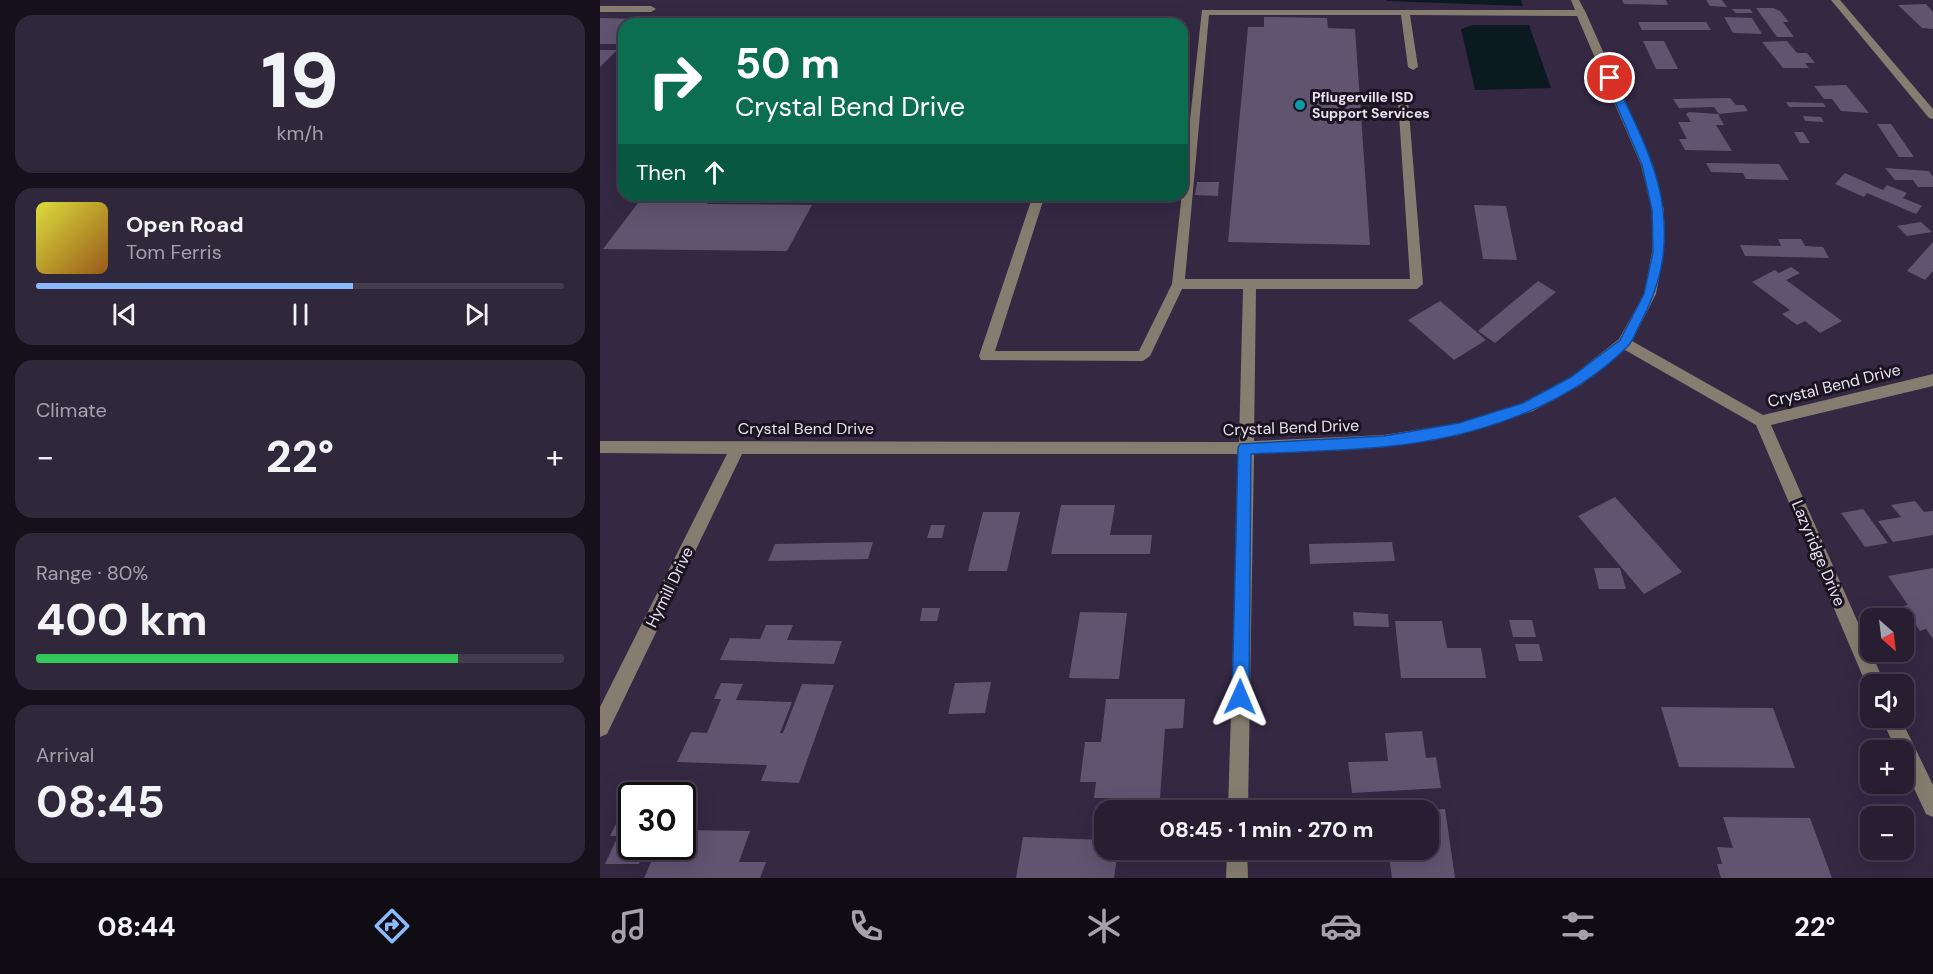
<!DOCTYPE html>
<meta charset="utf-8">
<style>
:root{--surface:#271e32;--page:#2f273a;--text:#f1f3f6;--muted:#a4a2ac;--line:#433c4d;--accent:#8abafc}
body{margin:0;font-family:"DM Sans",sans-serif;background:var(--page);color:var(--text);height:100vh;display:flex;flex-direction:column;font-size:22px;white-space:nowrap}
*{box-sizing:border-box;margin:0}
p{font-size:20px;color:var(--muted)}
.icon{flex:none;width:33px;height:33px;fill:none;stroke:currentColor;stroke-width:2;stroke-linecap:round;stroke-linejoin:round}
.map{position:relative;flex:1;overflow:hidden}
.drawer{display:flex;flex-direction:column;gap:15px;padding:15px;background:#15101c;width:600px}
.drawer>*{flex:none}
.hud{position:absolute;left:18px;top:18px;width:570px;height:183px;border-radius:18px;box-shadow:0 6px 24px #0002,0 0 0 2px var(--line);background:#0b6e4f;color:#fff;overflow:hidden}
.needle{width:39px;rotate:152deg}
.fabs{position:absolute;left:1260px;top:608px;display:grid;gap:12px}
.fabs a{display:grid;place-items:center;width:54px;height:54px;border-radius:12px;background:var(--surface);box-shadow:0 6px 24px #0002,0 0 0 2px var(--line);font-size:30px}
.speed{position:absolute;left:18px;top:782px;display:flex;gap:12px;font-size:30px;font-weight:700;text-align:center}
.speed>*{display:grid;place-content:center;width:78px;height:78px;border-radius:50%;background:var(--surface);box-shadow:0 6px 24px #0002,0 0 0 2px var(--line);line-height:1}
.speed .limit{border:3px solid #111;border-radius:9px;background:#fff;color:#111}
.pin{position:absolute;display:grid;place-items:center;width:51px;height:51px;color:#fff;margin:-26px;border:3px solid #fff;border-radius:50%;box-shadow:0 2px 6px #0007}
.me{position:absolute;width:66px;margin:-33px;rotate:1deg;stroke-linejoin:round;filter:drop-shadow(0 0 4px #0008)}
.turn{display:flex;align-items:center;gap:21px;height:126px;padding:0 18px;font-size:27px}
.turn .icon{width:78px;height:78px;stroke-width:2.5}
.turn b{display:block;font-size:42px;line-height:51px}
.then{display:flex;align-items:center;height:57px;padding:0 18px;background:#0003;gap:12px;font-size:22px}
.big{font-size:45px;font-weight:700;line-height:1.1}
.drawer .card{flex:1;display:flex;flex-direction:column;justify-content:center;gap:9px;min-width:0;padding:0 21px;border-radius:18px;background:var(--page)}
.drawer .dial{align-items:center;gap:0}
.dial b{font-size:78px;line-height:1}
.song{display:flex;align-items:center;gap:18px}
.cover{width:72px;height:72px;border-radius:9px;background:linear-gradient(135deg,hsl(60 70% 55%),hsl(30 70% 35%))}
.played{height:6px;border-radius:3px;background:linear-gradient(90deg,var(--accent) 60%,var(--line) 60%)}
.keys{display:flex;justify-content:space-around;direction:ltr}
.heat{display:flex;justify-content:space-between;align-items:center;font-size:33px;direction:ltr}
.charge{height:9px;border-radius:4px;background:linear-gradient(90deg,#34c759 80%,var(--line) 0)}
.trip{position:absolute;left:494px;top:800px;width:345px;height:60px;border-radius:18px;background:var(--surface);box-shadow:0 6px 24px #0002,0 0 0 2px var(--line);font-weight:700;line-height:60px;text-align:center}
.dock{display:flex;height:96px;justify-content:space-around;align-items:center;background:#100c14;color:var(--muted)}
.dock .icon{width:42px;height:42px}
.dock .on{color:var(--accent)}
.dock b{font-size:27px;color:var(--text)}
main{display:flex;flex:1;min-height:0}
.map>svg:first-child{display:block}
.water{fill:#0b1a20}
.building{fill:#605471}
.lines{fill:none;stroke-linecap:round;stroke-linejoin:round}
.minor{fill:#867d70;fill-rule:evenodd}
.route{fill:#1a73e8;stroke:#114b97;stroke-width:1.5}
.culture-dot{fill:#0f9aa8;stroke:#191420;stroke-width:2}
.labels{text-anchor:middle;stroke-width:6;stroke-linejoin:round;paint-order:stroke}
.far-poi-label{font-size:14px;font-weight:bold;fill:#e8e1f3;stroke:#191420;text-anchor:start}
.street-label{font-size:16px;fill:#e8e1f3;stroke:#191420}
</style>
<main>
<section class="drawer">
<div class="card dial"><b>19</b><p>km/h</p></div>
<div class="card">
<div class="song"><i class="cover"></i><div><b>Open Road</b><p>Tom Ferris</p></div></div>
<div class="played"></div>
<div class="keys"><svg class="icon" aria-label="previous" viewBox="0 0 24 24"><path d="M18 5L8 12l10 7zM5 5v14"/></svg><svg class="icon" aria-label="pause" viewBox="0 0 24 24"><path d="M8 5v14M16 5v14"/></svg><svg class="icon" aria-label="next" viewBox="0 0 24 24"><path d="M6 5l10 7-10 7zM19 5v14"/></svg></div>
</div>
<div class="card"><p>Climate</p>
<div class="heat"><a>−</a><b class="big">22°</b><a>+</a></div>
</div>
<div class="card"><p>Range · 80%</p><b class="big">400 km</b><div class="charge"></div></div>
<div class="card"><p>Arrival</p><b class="big">08:45</b></div>
</section>
<div class="map">
<svg width="1333" height="878" viewBox="0 0 1333 878">
<rect width="100%" height="100%" fill="#342843"/>
<g class="water">
<path d="M786,0H921L923,6L787,1Z"/>
<path d="M873,25H929L951,88L875,90L861,29Z"/>
</g>
<g class="building">
<path d="M1022,0H1066L1068,5L1024,4Z"/>
<path d="M1106,0H1122L1127,7L1110,6Z"/>
<path d="M1326,4L1333,12V29L1322,28L1298,5Z"/>
<path d="M1156,8H1173L1180,11L1189,22H1183L1194,37H1177Z"/>
<path d="M1132,9H1150L1153,13H1136Z"/>
<path d="M664,17L727,18L728,28L755,29L770,245L628,242L648,27H664Z"/>
<path d="M1124,17L1152,18L1162,34L1133,33Z"/>
<path d="M0,18L43,19L38,24H24V38L18,44H0Z"/>
<path d="M1038,22H1106L1111,30H1042Z"/>
<path d="M1043,41H1064L1078,69H1056Z"/>
<path d="M1187,41L1197,53H1207L1215,63H1205L1209,68H1183L1162,42Z"/>
<path d="M0,50H17L0,67Z"/>
<path d="M1246,85L1269,113L1241,111L1232,99H1224L1214,86Z"/>
<path d="M1130,98L1136,105H1144L1148,111L1119,114L1114,107L1079,108L1073,99Z"/>
<path d="M1186,102L1223,103L1226,107H1189Z"/>
<path d="M1089,112L1118,114L1124,125H1116L1132,151L1085,150L1079,139H1087L1078,122H1091L1086,114Z"/>
<path d="M1203,116L1221,117L1224,122L1205,121Z"/>
<path d="M1277,124H1291L1314,157H1299Z"/>
<path d="M1194,132H1203L1210,143H1200Z"/>
<path d="M1106,163L1179,164L1189,180L1146,179L1143,173L1111,172Z"/>
<path d="M1285,168L1329,171L1333,177V187H1318L1313,180H1295Z"/>
<path d="M1245,173L1283,190L1287,185L1307,193L1303,198L1322,206L1316,214L1267,193L1264,197L1235,184Z"/>
<path d="M597,182H619L618,196L595,195Z"/>
<path d="M86,195H113L107,204L212,205L187,251L3,249L38,203H80Z"/>
<path d="M874,205L906,206L917,260L883,259Z"/>
<path d="M1321,222L1332,232L1307,236L1297,226Z"/>
<path d="M1178,239H1201L1205,246L1223,247L1229,258L1145,256L1140,245L1181,246Z"/>
<path d="M1333,242V271L1325,280L1307,271Z"/>
<path d="M1191,267L1200,273L1186,280L1242,321L1220,333L1205,321L1197,325L1182,314L1190,310L1152,282L1175,270L1179,273Z"/>
<path d="M938,281L956,292L895,343L878,331Z"/>
<path d="M840,301L886,340L854,360L808,320Z"/>
<path d="M1015,497L1082,572L1044,594L978,516Z"/>
<path d="M1315,501L1324,512L1333,511V535L1293,542L1278,521L1301,517L1291,505Z"/>
<path d="M461,505H515L510,535H552L550,554H451Z"/>
<path d="M1263,509L1288,543L1265,547L1241,513Z"/>
<path d="M383,512H420L407,571H368Z"/>
<path d="M331,525H345L342,538H327Z"/>
<path d="M273,542L268,559L168,561L175,544Z"/>
<path d="M792,542L795,561L710,564L709,544Z"/>
<path d="M994,568H1020L1026,589H999Z"/>
<path d="M1333,568V639L1326,629L1320,631L1303,606L1308,605L1288,576Z"/>
<path d="M322,608H340L337,621H320Z"/>
<path d="M480,612L527,613L519,679L469,678Z"/>
<path d="M753,612L788,614L789,627L754,626Z"/>
<path d="M909,620H932L936,637H913Z"/>
<path d="M795,621H842L847,648H881L886,678H801Z"/>
<path d="M166,625H193L187,640L242,641L234,664L120,660L130,638L160,639Z"/>
<path d="M915,644H939L943,661H919Z"/>
<path d="M391,682L385,713L348,714L355,683Z"/>
<path d="M121,683L143,684L136,700L192,702L180,733H183L202,684L234,685L199,783L161,781L167,765L77,762L91,732L107,733L121,699H114Z"/>
<path d="M506,699H585L583,728L565,729L560,798H494L496,782H480L485,742H501Z"/>
<path d="M1061,707L1173,708L1195,768L1079,767Z"/>
<path d="M822,731L826,758L836,757L841,788L752,793L748,762L788,761L785,733Z"/>
<path d="M845,809L855,878H792L788,849H828V810Z"/>
<path d="M26,817H32V846H82V830L150,831L139,862H166L160,878H44L52,860L41,859L39,864H5L18,836H10L17,822L23,823Z"/>
<path d="M1123,817L1210,818L1232,878H1121L1117,864H1122L1117,847L1133,848Z"/>
<path d="M423,837L504,840V849H518L514,878H416Z"/>
</g>
<g class="lines">
<g class="minor">
<path d="M971,0H979L986,13L1053,165L1064,210V252L1056,294L1032,341L1163,415L1333,374V386L1171,425L1285,684H1270L1269,691L1156,425L1025,350L981,385L933,411L859,435L784,447L654,454L648,810H628L639,454H142L7,734L0,737V707L127,454L0,453V441L639,442L643,289H582L550,356L543,361L381,360L379,356L433,195H445L395,351H539L572,284L602,10H975ZM609,15H801L808,67L813,70L818,67L810,15L977,16L1041,165L1052,210V252L1044,294L1019,339L971,377L923,403L859,423L784,435L654,441L656,289H817L823,284L808,100L803,97L798,100L810,279H585Z"/>
<path d="M1231,0H1240L1333,109V119L1329,118Z"/>
<path d="M0,6H51L56,9L51,12H0Z"/>
<path d="M1281,717H1300L1333,785V817L1326,814L1304,767V750H1296Z"/>
<path d="M627,849H647L648,878H626Z"/>
</g>
</g>
<path class="route" d="M1010,76L1014,78C1033,120 1058,164 1063,210C1068,253 1060,286 1040,324C1036,331 1033,342 1027,347C964,410 869,439 783,447C739,451 695,452 651,454L649,697L646,703L640,706L634,703L632,697L638,448L640,444L784,436L859,423L923,403L971,377L1020,340L1044,294L1053,252L1052,210L1042,165L1005,78Z"/>
<circle class="culture-dot" cx="700" cy="105" r="6"/>
<g class="labels">
<g class="far-poi-label">
<text x="712" y="102">Pflugerville ISD<tspan x="712" dy="16">Support Services</tspan></text>
</g>
<g class="street-label">
<text transform="translate(1234 385) rotate(-14)" y="6">Crystal Bend Drive</text>
<text transform="translate(691 427) rotate(-2)" y="6">Crystal Bend Drive</text>
<text x="206" y="434">Crystal Bend Drive</text>
<text transform="translate(1219 553) rotate(67)" y="6">Lazyridge Drive</text>
<text transform="translate(69 587) rotate(-64)" y="6">Hymill Drive</text>
</g>
</g>
</svg>
<div class="fabs">
<a><svg class="needle" viewBox="-14 -14 28 28"><path d="M0-13l5 13h-10z" fill="#e53935"/><path d="M0 13l5-13h-10z" fill="#a4a2ac"/></svg></a>
<a><svg class="icon" aria-label="sound" viewBox="0 0 24 24"><path d="M4 9h4l5-4v14l-5-4H4zM17 9q2 3 0 6"/></svg></a>
<a>+</a>
<a>−</a>
</div>
<div class="speed"><div class="limit">30</div></div>
<div class="pin" style="left:1010px;top:78px;background:#d93025"><svg class="icon" aria-label="arrive" viewBox="0 0 24 24"><path d="M6 21V4h12l-3 4 3 4H6"/></svg></div>
<svg class="me" style="left:640px;top:697px" viewBox="-20 -20 40 40"><path d="M0-17L14 15 0 8-14 15z" fill="#1a73e8" stroke="#fff" stroke-width="4"/></svg>
<div class="trip">08:45 · 1 min · 270 m</div>
<div class="hud">
<div class="turn"><svg class="icon" aria-label="right" viewBox="0 0 24 24"><path d="M7 20v-9h11M14 6l5 5-5 5"/></svg><div><b>50 m</b>Crystal Bend Drive</div></div>
<div class="then">Then<svg class="icon" aria-label="ahead" viewBox="0 0 24 24"><path d="M12 20V5M6 11l6-6 6 6"/></svg></div>
</div>
</div>
</main>
<nav class="dock">
<b>08:44</b>
<svg class="icon on" aria-label="directions" viewBox="0 0 24 24"><path d="M12 3l9 9-9 9-9-9zM9 14v-3h6M13 9l2 2-2 2"/></svg>
<svg class="icon" aria-label="music" viewBox="0 0 24 24"><path d="M9 18V5l10-2v13"/><circle cx="6" cy="18" r="3"/><circle cx="16" cy="16" r="3"/></svg>
<svg class="icon" aria-label="phone" viewBox="0 0 24 24"><path d="M5 4h4l2 5-3 2q2 4 5 5l2-3 5 2v4C11 20 4 13 5 4z"/></svg>
<svg class="icon" aria-label="climate" viewBox="0 0 24 24"><path d="M12 3v18M4 7l16 10M4 17L20 7"/></svg>
<svg class="icon" aria-label="car" viewBox="0 0 24 24"><path d="M5 17H2v-5l4-1 3-4h7l3 4 3 1v5h-3M9 17h6M6 11h13"/><circle cx="7" cy="17" r="2"/><circle cx="17" cy="17" r="2"/></svg>
<svg class="icon" aria-label="filters" viewBox="0 0 24 24"><path d="M4 7h16M4 17h16"/><circle cx="9" cy="7" r="2"/><circle cx="15" cy="17" r="2"/></svg>
<b>22°</b>
</nav>
